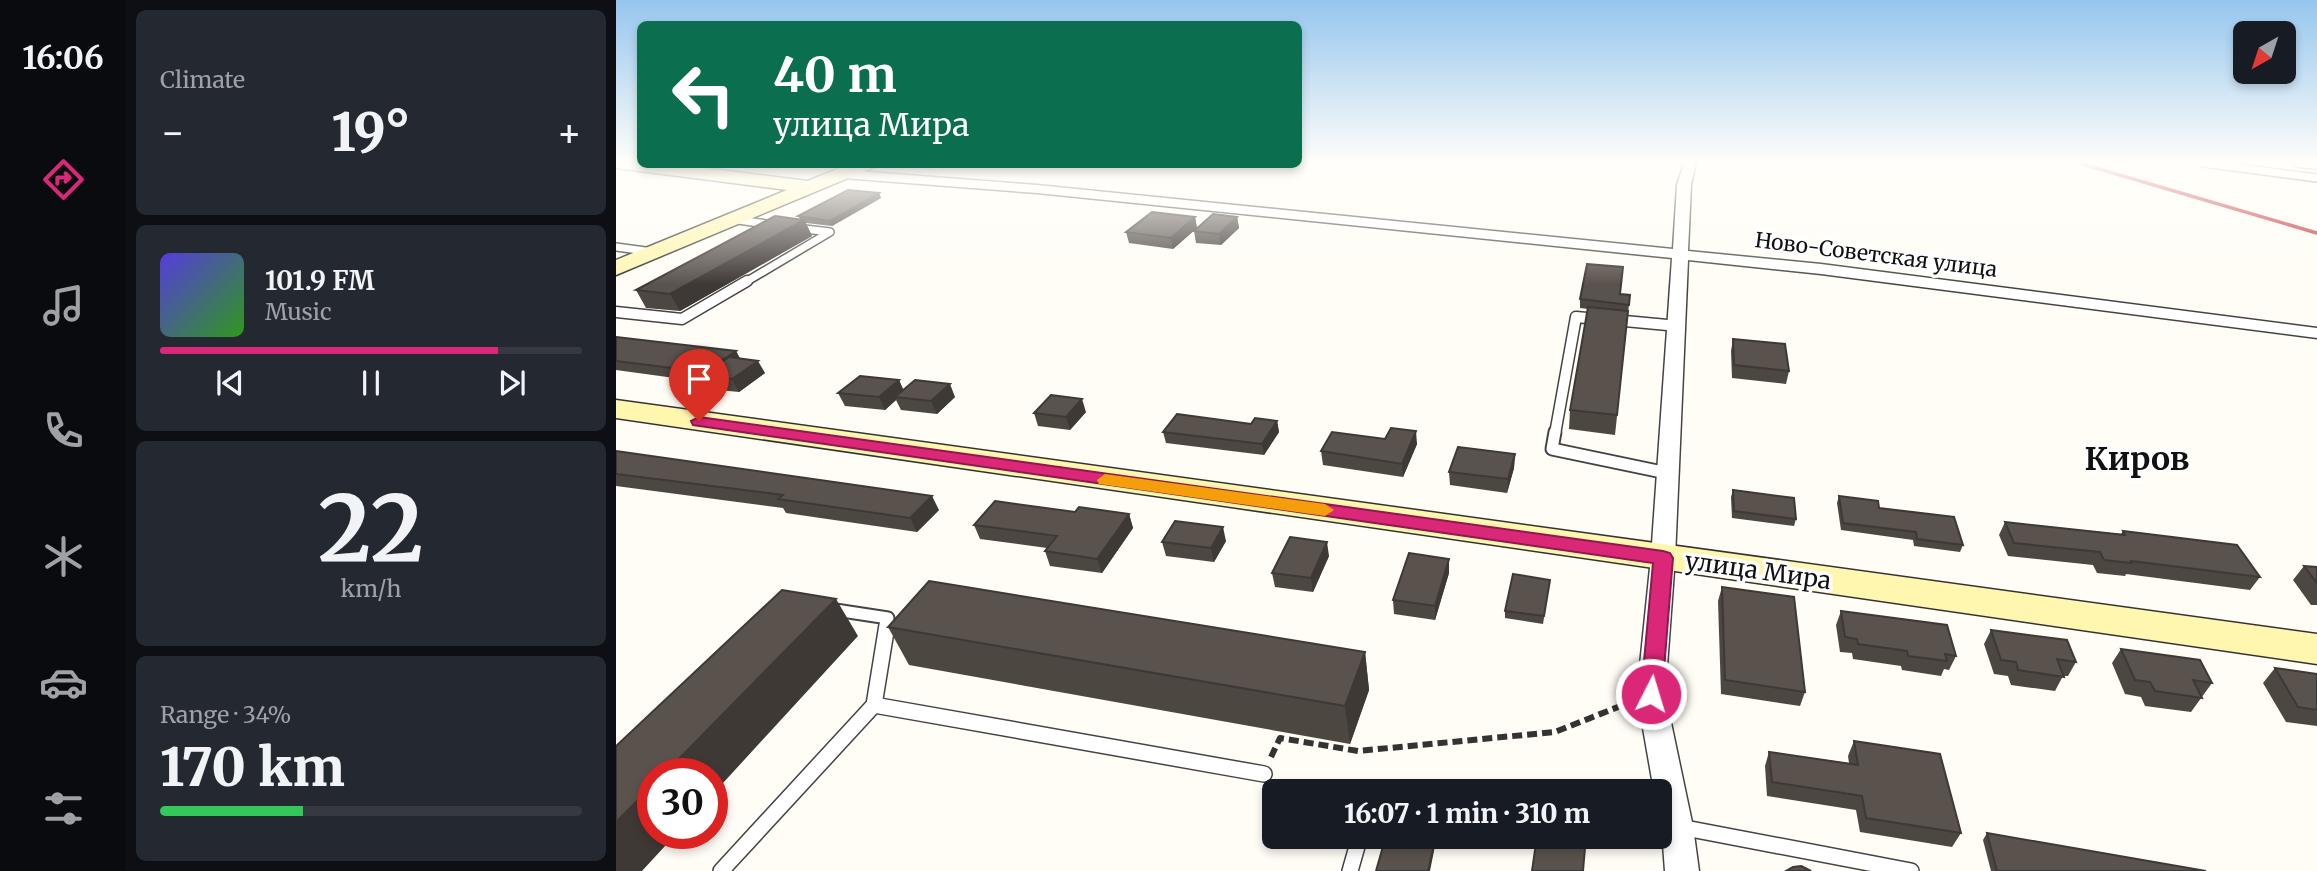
<!DOCTYPE html>
<meta charset="utf-8">
<style>
:root{--surface:#171b24;--page:#242831;--text:#f1f3f6;--muted:#9ea1a6;--line:#363941;--accent:#db2777}
body{margin:0;font-family:Merriweather,serif;background:var(--page);color:var(--text);height:100vh;display:flex;flex-direction:column;font-size:26px;white-space:nowrap}
*{box-sizing:border-box;margin:0}
p{font-size:23px;color:var(--muted)}
.icon{flex:none;width:38px;height:38px;fill:none;stroke:currentColor;stroke-width:2;stroke-linecap:round;stroke-linejoin:round}
.map{position:relative;flex:1;overflow:hidden}
.sheet{display:flex;flex-direction:column;gap:10px;padding:10px;background:#0d0f14;width:490px}
.sheet>*{flex:none}
.top-card{position:absolute;left:21px;top:21px;width:665px;height:147px;border-radius:10px;box-shadow:0 4px 10px #0003;background:#0b6e4f;color:#fff;overflow:hidden}
.needle{width:46px;rotate:219deg}
.controls{position:absolute;left:1617px;top:21px;display:grid;gap:14px}
.controls a{display:grid;place-items:center;width:63px;height:63px;border-radius:10px;background:var(--surface);box-shadow:0 4px 10px #0003;font-size:35px}
.speed{position:absolute;left:21px;top:758px;display:flex;gap:14px;font-size:35px;font-weight:700;text-align:center}
.speed>*{display:grid;place-content:center;width:91px;height:91px;border-radius:50%;background:var(--surface);box-shadow:0 4px 10px #0003;line-height:1}
.speed .limit{border:10px solid #d22;background:#fff;color:#111}
.pin{position:absolute;display:grid;place-items:center;width:60px;height:60px;color:#fff;margin:-72px -30px;border-radius:50% 50% 50% 0;rotate:-45deg;box-shadow:0 0 7px #0007}
.pin .icon{rotate:45deg}
.me{position:absolute;width:77px;margin:-38px;rotate:5deg;stroke-linejoin:round;filter:drop-shadow(0 0 5px #0008)}
.turn{display:flex;align-items:center;gap:24px;height:147px;padding:0 21px;font-size:32px}
.turn .icon{width:91px;height:91px;stroke-width:2.5}
.turn b{display:block;font-size:49px;line-height:60px}
.big{font-size:52px;font-weight:800;line-height:1.1}
.sheet .tile{flex:1;display:flex;flex-direction:column;justify-content:center;gap:10px;min-width:0;padding:0 24px;border-radius:10px;background:var(--page)}
.sheet .dial{align-items:center;gap:0}
.dial b{font-size:91px;line-height:1}
.song{display:flex;align-items:center;gap:21px}
.cover{width:84px;height:84px;border-radius:10px;background:linear-gradient(135deg,hsl(250 70% 55%),hsl(110 70% 35%))}
.played{height:7px;border-radius:4px;background:linear-gradient(90deg,var(--accent) 80%,var(--line) 80%)}
.keys{display:flex;justify-content:space-around;direction:ltr}
.heat{display:flex;justify-content:space-between;align-items:center;font-size:38px;direction:ltr}
.charge{height:10px;border-radius:5px;background:linear-gradient(90deg,#34c759 34%,var(--line) 0)}
.trip{position:absolute;left:646px;top:779px;width:410px;height:70px;border-radius:10px;background:var(--surface);box-shadow:0 4px 10px #0003;font-weight:800;line-height:70px;text-align:center}
main{display:flex;flex:1;min-height:0}
.tab-bar{display:flex;flex-direction:column;width:126px;justify-content:space-around;align-items:center;background:#090b0e;color:var(--muted)}
.tab-bar .icon{width:49px;height:49px}
.tab-bar .selected{color:var(--accent)}
.tab-bar b{font-size:32px;color:var(--text)}
.map>svg:first-child{display:block}
.lines{fill:none;stroke-linecap:round;stroke-linejoin:round}
.lane-far3-casing{stroke:#444;stroke-width:10}
.lane-far2-casing{stroke:#444;stroke-width:13}
.lane-far1-casing{stroke:#444;stroke-width:15}
.lane-casing{stroke:#444;stroke-width:18}
.street-casing{stroke:#444;stroke-width:3}
.secondary-casing{stroke:#333;stroke-width:3}
.path{stroke:#333;stroke-width:6;stroke-dasharray:10 5;stroke-linecap:butt}
.lane-far3{stroke:#fff;stroke-width:7}
.lane-far2{stroke:#fff;stroke-width:10}
.lane-far1{stroke:#fff;stroke-width:11}
.lane{stroke:#fff;stroke-width:15}
.street{fill:#fff;fill-rule:evenodd}
.secondary{fill:#fff6b0;fill-rule:evenodd}
.rail{stroke:#c4262e;stroke-width:3.5}
.wall{fill:#4d4742}
.shaded-wall{fill:#3f3936}
.building{fill:#5a524d;stroke:#3f3936;stroke-width:2}
.route{fill:#db2777;stroke:#8e194d;stroke-width:2}
.slow{fill:#f59e0b}
.labels{text-anchor:middle;stroke-width:7;stroke-linejoin:round;paint-order:stroke}
.far-street-label{font-size:21px;fill:#111;stroke:#fff}
.street-label{font-size:24px;fill:#111;stroke:#fff}
.district-label{font-size:32px;font-weight:bold;fill:#111;stroke:#fff}
</style>
<main>
<nav class="tab-bar">
<b>16:06</b>
<svg class="icon selected" aria-label="directions" viewBox="0 0 24 24"><path d="M12 3l9 9-9 9-9-9zM9 14v-3h6M13 9l2 2-2 2"/></svg>
<svg class="icon" aria-label="music" viewBox="0 0 24 24"><path d="M9 18V5l10-2v13"/><circle cx="6" cy="18" r="3"/><circle cx="16" cy="16" r="3"/></svg>
<svg class="icon" aria-label="phone" viewBox="0 0 24 24"><path d="M5 4h4l2 5-3 2q2 4 5 5l2-3 5 2v4C11 20 4 13 5 4z"/></svg>
<svg class="icon" aria-label="climate" viewBox="0 0 24 24"><path d="M12 3v18M4 7l16 10M4 17L20 7"/></svg>
<svg class="icon" aria-label="car" viewBox="0 0 24 24"><path d="M5 17H2v-5l4-1 3-4h7l3 4 3 1v5h-3M9 17h6M6 11h13"/><circle cx="7" cy="17" r="2"/><circle cx="17" cy="17" r="2"/></svg>
<svg class="icon" aria-label="filters" viewBox="0 0 24 24"><path d="M4 7h16M4 17h16"/><circle cx="9" cy="7" r="2"/><circle cx="15" cy="17" r="2"/></svg>
</nav>
<section class="sheet">
<div class="tile"><p>Climate</p>
<div class="heat"><a>−</a><b class="big">19°</b><a>+</a></div>
</div>
<div class="tile">
<div class="song"><i class="cover"></i><div><b>101.9 FM</b><p>Music</p></div></div>
<div class="played"></div>
<div class="keys"><svg class="icon" aria-label="previous" viewBox="0 0 24 24"><path d="M18 5L8 12l10 7zM5 5v14"/></svg><svg class="icon" aria-label="pause" viewBox="0 0 24 24"><path d="M8 5v14M16 5v14"/></svg><svg class="icon" aria-label="next" viewBox="0 0 24 24"><path d="M6 5l10 7-10 7zM19 5v14"/></svg></div>
</div>
<div class="tile dial"><b>22</b><p>km/h</p></div>
<div class="tile"><p>Range · 34%</p><b class="big">170 km</b><div class="charge"></div></div>
</section>
<div class="map">
<svg width="1701" height="871" viewBox="0 0 1701 871">
<rect width="100%" height="100%" fill="#fffdf5"/>
<g class="lines">
<g class="lane-far3-casing">
<g id="lane-far3">
<path d="M1587,163L1701,178"/>
<path d="M115,219L158,225"/>
<path d="M0,247L37,252"/>
<path d="M128,283L214,232L181,228"/>
</g>
</g>
<g class="lane-far2-casing">
<g id="lane-far2">
<path d="M0,312L66,319L131,281"/>
<path d="M998,320L1062,326"/>
<path d="M939,434L960,317L982,319"/>
</g>
</g>
<g class="lane-far1-casing">
<g id="lane-far1">
<path d="M939,432L936,449L1051,473"/>
<path d="M213,609L272,618L271,627"/>
</g>
</g>
<g class="lane-casing">
<g id="lane">
<path d="M258,705L271,625"/>
<path d="M1064,827L1295,871"/>
<path d="M105,871L258,705L648,774"/>
<path d="M734,871L744,836"/>
</g>
</g>
<g class="street-casing">
<g id="street">
<path d="M1068,163H1080L1075,185L1072,251L1205,264L1701,328V338L1205,274L1072,260L1059,558L1049,694L1077,827L1083,871H1049L1043,791H1038L1021,694L1035,558L1056,258L421,193L227,178L220,174L227,170L421,185L1057,249L1061,185Z"/>
<path d="M1676,163H1701V169L1682,167Z"/>
</g>
</g>
<g class="secondary-casing">
<g id="secondary">
<path d="M0,163L57,164L192,181L233,164H259L256,168L0,275V260L171,190L0,168Z"/>
<path d="M0,400L1701,634V664L0,418Z"/>
</g>
</g>
<path class="path" d="M655,757L664,738L742,751L939,732L1012,703"/>
<use href="#lane-far3" class="lane-far3"/>
<use href="#lane-far2" class="lane-far2"/>
<use href="#lane-far1" class="lane-far1"/>
<use href="#lane" class="lane"/>
<use href="#street" class="street"/>
<use href="#secondary" class="secondary"/>
<path class="rail" d="M1463,163L1701,233"/>
</g>
<g class="wall">
<path d="M263,193L265,198L216,226L190,223L196,236L64,311L30,308L20,290L184,219L182,216Z"/>
<path d="M579,217L581,228L557,249L513,243L510,232Z"/>
<path d="M621,217L623,228L605,245L580,243L578,231Z"/>
<path d="M1004,294L1014,295L999,435L953,429L954,410L972,309L964,308V299Z"/>
<path d="M0,337L120,351L124,359L149,373L123,392L93,389L88,382L0,370Z"/>
<path d="M1117,339L1173,371L1170,384L1116,378L1115,351Z"/>
<path d="M283,380L287,390L339,397L321,414L285,410L280,400L269,410L229,406L222,393Z"/>
<path d="M470,412L454,430L422,426L418,413Z"/>
<path d="M661,421L663,432L648,455L550,443L547,432Z"/>
<path d="M769,439L801,444L787,477L707,465L705,451Z"/>
<path d="M0,451L323,510L301,532L170,513L167,508L0,486Z"/>
<path d="M899,454L898,468L891,493L834,485L833,472Z"/>
<path d="M1117,490L1180,519L1178,526L1116,518L1115,497Z"/>
<path d="M1223,496L1263,508L1347,545L1344,552L1298,546L1297,540L1225,530L1221,503Z"/>
<path d="M459,512L513,514L517,528L486,573L434,566L429,551L431,548L364,539L358,525Z"/>
<path d="M1389,522L1505,534L1507,531L1644,577L1634,590L1510,574L1509,576L1481,573L1477,565L1392,556L1383,535Z"/>
<path d="M610,541L598,562L550,556L546,542Z"/>
<path d="M713,556L697,592L659,587L656,573Z"/>
<path d="M1688,566L1701,567V605H1695L1677,580Z"/>
<path d="M833,573L819,620L778,614L777,600Z"/>
<path d="M933,587L927,624L889,618V611Z"/>
<path d="M1106,587L1189,692L1184,706L1105,694L1102,601Z"/>
<path d="M1225,611L1340,656L1333,670L1328,669L1325,676L1286,670L1285,666L1237,659L1236,653L1224,652L1220,625Z"/>
<path d="M272,627L749,652L753,690L734,744L293,665Z"/>
<path d="M1375,630L1460,662L1452,676H1447L1439,691L1395,685L1392,676L1378,674L1368,644Z"/>
<path d="M1505,649L1596,683L1575,712L1529,706L1525,697L1509,694L1496,663Z"/>
<path d="M1659,668L1701,674V726L1670,722L1647,683Z"/>
<path d="M1238,741L1345,833L1336,847L1244,832L1240,810L1151,796L1149,766L1153,752L1233,763L1232,756Z"/>
<path d="M1371,833L1590,871H1375L1367,840Z"/>
</g>
<g class="shaded-wall">
<path d="M263,193L265,198L216,226L214,221Z"/>
<path d="M579,217L581,228L557,249L555,238Z"/>
<path d="M621,217L623,228L605,245L603,234Z"/>
<path d="M188,220L196,236L64,311L54,294Z"/>
<path d="M120,351L126,362L91,376L88,372Z"/>
<path d="M142,361L149,373L123,392L116,379Z"/>
<path d="M283,380L289,393L279,397L280,400L269,410L263,397Z"/>
<path d="M334,384L339,397L321,414L315,401Z"/>
<path d="M466,399L470,412L454,430L450,417Z"/>
<path d="M661,421L663,432L648,455L646,444Z"/>
<path d="M800,431L801,444L787,477L786,464Z"/>
<path d="M899,454L898,468L891,493L892,479Z"/>
<path d="M316,496L323,510L301,532L294,518Z"/>
<path d="M513,514L517,528L486,573L481,559Z"/>
<path d="M607,527L610,541L598,562L595,548Z"/>
<path d="M711,542L713,556L697,592L695,578Z"/>
<path d="M833,559V573L819,620V606Z"/>
<path d="M220,599L242,636L96,795V774H48Z"/>
<path d="M749,652L753,690L734,744L729,706Z"/>
<path d="M37,785V833H61L26,871H0V822Z"/>
<path d="M820,836H821L814,871H812Z"/>
</g>
<g class="building">
<path d="M232,190L263,193L214,221L182,216Z"/>
<path d="M536,212L579,217L555,238L510,232Z"/>
<path d="M597,214L621,217L603,234L578,231Z"/>
<path d="M159,216L188,220L54,294L20,290Z"/>
<path d="M971,264L1007,267L1004,294L1014,295L1013,305L964,299Z"/>
<path d="M972,307L1012,311L1001,415L954,410Z"/>
<path d="M0,337L120,351L88,372L0,361Z"/>
<path d="M1117,339L1169,344L1173,371L1118,365Z"/>
<path d="M113,357L142,361L116,379L85,376Z"/>
<path d="M244,376L283,380L263,397L222,393Z"/>
<path d="M299,380L334,384L315,401L279,397Z"/>
<path d="M435,395L466,399L450,417L418,413Z"/>
<path d="M561,414L635,424L639,418L661,421L646,444L547,432Z"/>
<path d="M775,428L800,431L786,464L705,451L716,432L769,439Z"/>
<path d="M842,447L899,454L892,479L833,472Z"/>
<path d="M0,451L316,496L294,518L162,499L167,495L0,474Z"/>
<path d="M1117,490L1178,498L1180,519L1118,511Z"/>
<path d="M1223,496L1262,501L1263,508L1338,517L1347,545L1301,539L1300,532L1227,523Z"/>
<path d="M379,501L459,512L463,507L513,514L481,559L429,551L441,536L358,525Z"/>
<path d="M559,521L607,527L595,548L546,542Z"/>
<path d="M1389,522L1509,535L1507,531L1621,545L1644,577L1515,561L1516,563L1488,560L1484,552L1398,543Z"/>
<path d="M674,537L711,542L695,578L656,573Z"/>
<path d="M793,553L833,559L819,606L777,600Z"/>
<path d="M1688,566L1701,567V583Z"/>
<path d="M897,574L934,580L928,616L889,611Z"/>
<path d="M313,581L749,652L729,706L272,627Z"/>
<path d="M1106,587L1178,597L1189,692L1109,680Z"/>
<path d="M166,590L220,599L48,774H37V785L0,822V746Z"/>
<path d="M1225,611L1331,625L1340,656L1329,654L1331,661L1292,656L1291,651L1242,644L1241,639L1229,637Z"/>
<path d="M1375,630L1451,640L1460,662L1441,659L1448,677L1402,670L1400,662L1385,660Z"/>
<path d="M1505,649L1584,660L1596,683L1577,680L1586,698L1539,691L1534,682L1519,680Z"/>
<path d="M1659,668L1701,674V710L1682,707Z"/>
<path d="M1238,741L1324,754L1345,833L1250,818L1246,796L1156,782L1153,752L1242,765Z"/>
<path d="M784,784L826,791H782Z"/>
<path d="M1371,833L1590,871H1381Z"/>
<path d="M770,836H820L812,871H760Z"/>
<path d="M921,836H970L967,871H916Z"/>
<path d="M1185,866L1195,871H1170L1177,867Z"/>
</g>
<linearGradient id="sky" x2="0" y2="1"><stop stop-color="#95c6ee"/><stop offset="0.57" stop-color="#fffefa"/><stop offset="1" stop-color="#fffefa" stop-opacity="0"/></linearGradient>
<rect width="1701" height="285" fill="url(#sky)"/>
<path class="route" d="M83,417L1047,551L1054,553L1057,558L1046,694L1043,700L1035,703L1028,700L1025,694L1037,563L77,425L75,421Z"/>
<path class="slow" d="M489,474L709,504L718,510L709,516L483,484L481,480Z"/>
<g class="labels">
<g class="far-street-label">
<text transform="translate(1260 255) rotate(7)" y="7">Ново-Советская улица</text>
</g>
<g class="street-label">
<text transform="translate(1142 571) rotate(8)" y="8">улица Мира</text>
</g>
<g class="district-label">
<text x="1521" y="470">Киров</text>
</g>
</g>
</svg>
<div class="controls">
<a><svg class="needle" viewBox="-14 -14 28 28"><path d="M0-13l5 13h-10z" fill="#e53935"/><path d="M0 13l5-13h-10z" fill="#9ea1a6"/></svg></a>
</div>
<div class="speed"><div class="limit">30</div></div>
<div class="pin" style="left:83px;top:421px;background:#d93025"><svg class="icon" aria-label="arrive" viewBox="0 0 24 24"><path d="M6 21V4h12l-3 4 3 4H6"/></svg></div>
<svg class="me" style="left:1035px;top:694px" viewBox="-20 -20 40 40"><circle r="17" fill="#db2777" stroke="#fff" stroke-width="3"/><path d="M0-11L8 9 0 5-8 9z" fill="#fff"/></svg>
<div class="trip">16:07 · 1 min · 310 m</div>
<div class="top-card">
<div class="turn"><svg class="icon" aria-label="left" viewBox="0 0 24 24"><path d="M17 20v-9H6M10 6l-5 5 5 5"/></svg><div><b>40 m</b>улица Мира</div></div>
</div>
</div>
</main>
